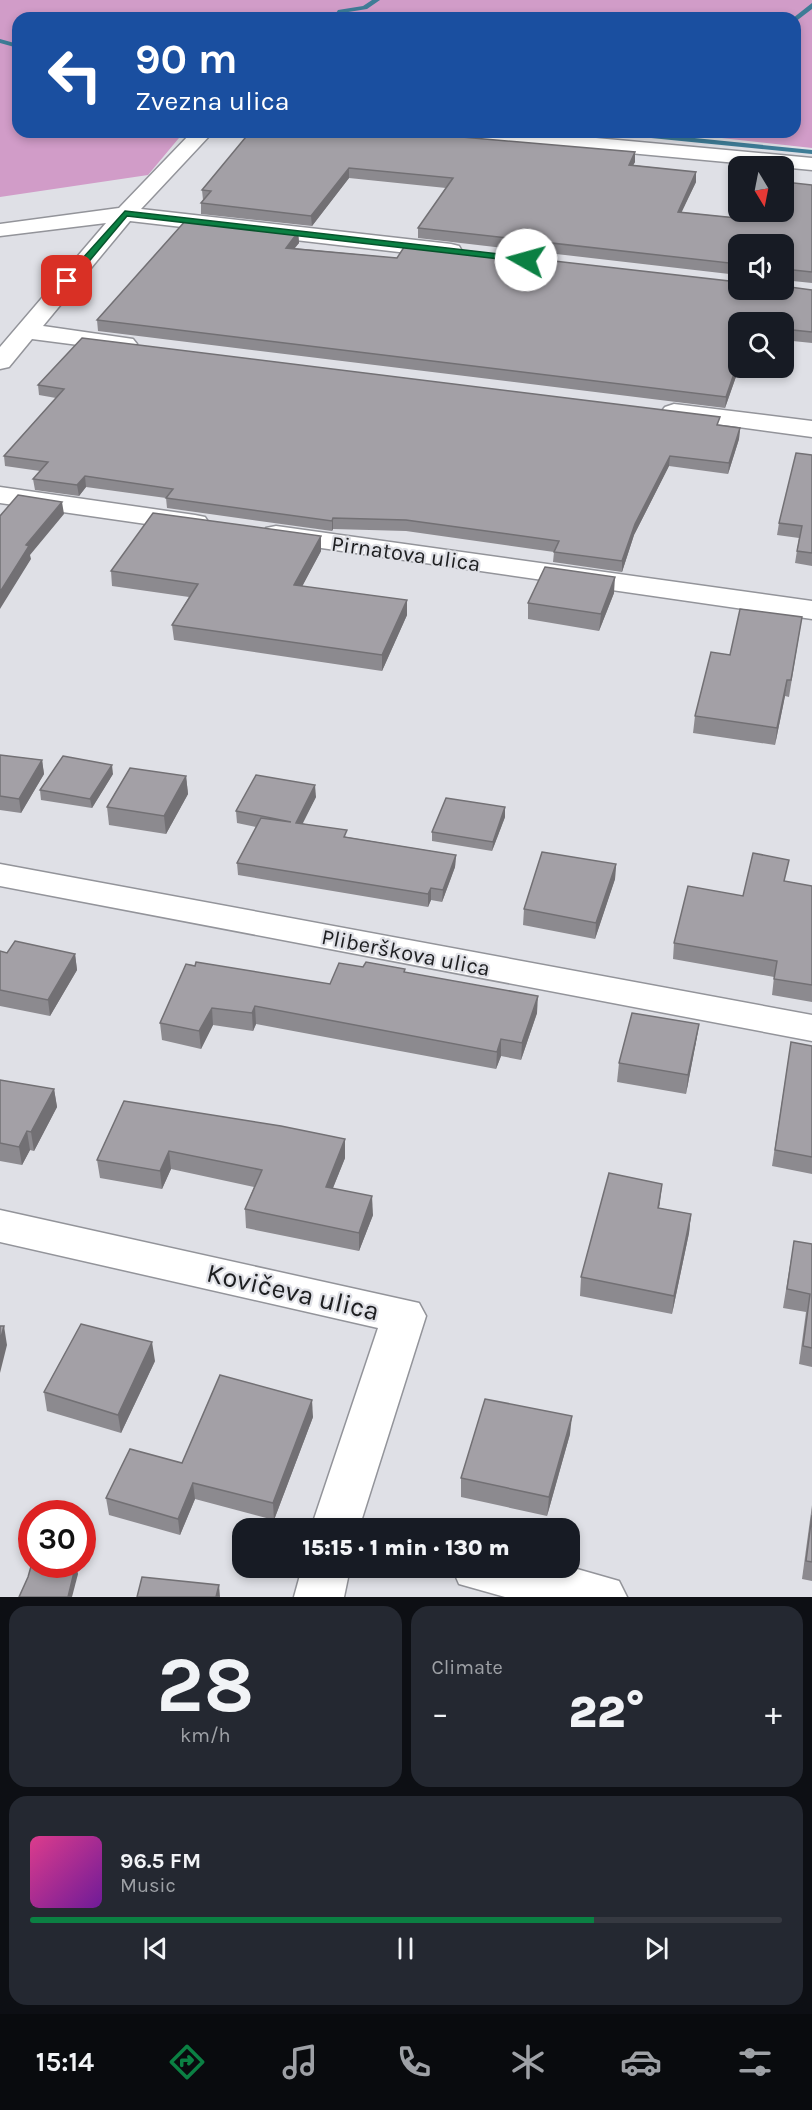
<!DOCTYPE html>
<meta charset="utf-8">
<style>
:root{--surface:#171b24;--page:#242831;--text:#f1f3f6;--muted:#9ea1a6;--line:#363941;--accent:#0b8043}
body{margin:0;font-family:Karla,sans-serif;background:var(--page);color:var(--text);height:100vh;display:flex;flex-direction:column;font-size:22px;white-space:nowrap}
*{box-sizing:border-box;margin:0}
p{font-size:20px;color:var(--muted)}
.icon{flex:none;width:33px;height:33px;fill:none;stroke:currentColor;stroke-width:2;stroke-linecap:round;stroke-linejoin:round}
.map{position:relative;height:1597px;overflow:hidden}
.drawer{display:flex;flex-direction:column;gap:9px;padding:9px;background:#0d0f14;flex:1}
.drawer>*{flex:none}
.guide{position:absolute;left:12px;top:12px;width:789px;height:126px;border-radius:18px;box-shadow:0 3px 9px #0003;background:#1a4fa0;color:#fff;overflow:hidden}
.needle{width:39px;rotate:170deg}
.buttons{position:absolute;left:728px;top:156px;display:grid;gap:12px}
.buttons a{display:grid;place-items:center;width:66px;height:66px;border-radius:12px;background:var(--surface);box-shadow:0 3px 9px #0003;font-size:30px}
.speed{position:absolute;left:18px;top:1500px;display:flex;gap:12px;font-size:30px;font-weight:700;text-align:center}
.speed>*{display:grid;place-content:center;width:78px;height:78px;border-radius:50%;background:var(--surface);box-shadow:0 3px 9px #0003;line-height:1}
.speed .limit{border:9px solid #d22;background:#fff;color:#111}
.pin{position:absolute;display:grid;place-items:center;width:51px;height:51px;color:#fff;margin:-26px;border-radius:12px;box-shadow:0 3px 9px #0006}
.me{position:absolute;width:66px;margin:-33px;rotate:277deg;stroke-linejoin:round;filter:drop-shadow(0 0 4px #0008)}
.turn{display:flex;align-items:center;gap:21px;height:126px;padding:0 24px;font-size:27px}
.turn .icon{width:78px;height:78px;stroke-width:2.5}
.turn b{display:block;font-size:42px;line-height:51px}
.big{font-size:45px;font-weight:800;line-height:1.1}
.drawer .card{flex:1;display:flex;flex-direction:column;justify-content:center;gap:9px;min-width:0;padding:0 21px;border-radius:18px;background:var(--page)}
.drawer .dial{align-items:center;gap:0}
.dial b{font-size:78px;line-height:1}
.song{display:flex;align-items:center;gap:18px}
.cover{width:72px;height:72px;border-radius:9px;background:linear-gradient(135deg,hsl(330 70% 55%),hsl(280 70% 35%))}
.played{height:6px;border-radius:3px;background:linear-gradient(90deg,var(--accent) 75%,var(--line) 75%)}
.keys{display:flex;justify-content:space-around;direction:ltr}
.heat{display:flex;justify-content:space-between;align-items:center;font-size:33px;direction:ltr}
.drawer .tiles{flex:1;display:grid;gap:9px;grid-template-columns:1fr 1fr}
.card:last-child{grid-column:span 2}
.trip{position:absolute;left:232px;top:1518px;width:348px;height:60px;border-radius:18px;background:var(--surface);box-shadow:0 3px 9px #0003;font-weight:800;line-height:60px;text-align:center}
.tab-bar{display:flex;height:96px;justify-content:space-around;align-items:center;background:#090b0e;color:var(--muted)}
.tab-bar .icon{width:42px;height:42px}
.tab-bar .active{color:var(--accent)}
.tab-bar b{font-size:27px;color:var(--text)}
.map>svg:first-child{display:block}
.green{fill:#d19cc8}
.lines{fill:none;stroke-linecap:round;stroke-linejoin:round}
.stream{fill:#3e7c96;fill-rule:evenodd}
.minor-casing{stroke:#93949a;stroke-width:3}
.minor{fill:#fff;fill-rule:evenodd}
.wall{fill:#8c8a8f}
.shaded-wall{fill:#727074}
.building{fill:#a3a0a6;stroke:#727074;stroke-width:1.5}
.route{fill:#0b8043;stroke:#07532c;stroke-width:1.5}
.labels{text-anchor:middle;stroke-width:4.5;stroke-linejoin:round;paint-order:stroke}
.street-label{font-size:22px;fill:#1d1e20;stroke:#dfe0e6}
.near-street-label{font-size:27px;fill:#1d1e20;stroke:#dfe0e6}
</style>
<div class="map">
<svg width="812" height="1597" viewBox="0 0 812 1597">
<rect width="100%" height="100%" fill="#dfe0e6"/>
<path class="green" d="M0,0H812V148L668,132H795V18H18V132H184L148,175L0,197Z"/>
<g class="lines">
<g class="stream">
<path d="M372,0H380L367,9L342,13L339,18H333L338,10L363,6Z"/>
<path d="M812,3V9L795,22V18H793Z"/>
<path d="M0,39L18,44V48L0,43Z"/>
<path d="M607,132H635L812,150V154L611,134Z"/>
</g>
<g class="minor-casing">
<g id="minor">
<path d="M192,132H213L141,209L451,244L459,246L462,251L459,256L451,258L130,221L43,326L133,339L137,344L133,349L125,351L32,339L9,367L0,369V347L106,223L0,236V224L119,208Z"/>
<path d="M458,132H531L812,158V170L468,138L461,136Z"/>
<path d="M674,404L812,421V437L665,417L661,412L665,407Z"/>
<path d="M0,487L195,515L205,517L209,523L205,529L195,531L0,503Z"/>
<path d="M276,526L812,601V619L266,540L262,534L266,528Z"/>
<path d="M0,864L812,1015V1041L0,886Z"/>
<path d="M0,1210L419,1303L426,1316L359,1528H311L378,1328L0,1242Z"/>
<path d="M570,1567L619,1581L627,1597H505L459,1584L452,1568Z"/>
<path d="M302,1568H350L344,1597H294Z"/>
</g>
</g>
<use href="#minor" class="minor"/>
</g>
<g class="wall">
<path d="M250,132L635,162L633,165L696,172V182L681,212L767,221L812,185V283L783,280L738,244V275L418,238V228L446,188L349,178L312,226L201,214V203L203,200L202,190Z"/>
<path d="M298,232L299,243L294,248L397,258L812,290V343L783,340V322H738V368H739L725,408L98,331L97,320Z"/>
<path d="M38,385L719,425L740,428L739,439L728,474L669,466L634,535L622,572L553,562L554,552L406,531L333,529L332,531L167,508L166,498L86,487L79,496L35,490L33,479L40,471L5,466L4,456L56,398L39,395Z"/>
<path d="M812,455V566L795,563L799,538L777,535L779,523Z"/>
<path d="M321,551L302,586L407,615L382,671L174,640L172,625L189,597L112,586L111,571Z"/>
<path d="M614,593L599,631L528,619V603Z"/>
<path d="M802,617L789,697L785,696L775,745L693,733L695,716L730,655Z"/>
<path d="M0,755L42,760L44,774L21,813L0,810Z"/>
<path d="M113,774L92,808L41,800L40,790Z"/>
<path d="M186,776L188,794L166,834L109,825L107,807Z"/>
<path d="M316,797L302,823L347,837L456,855L455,867L442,902L431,900L428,907L238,875L237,863L256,827L237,823L236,811Z"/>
<path d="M505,807V817L492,851L432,841V832Z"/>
<path d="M616,864L615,879L595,939L523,925L524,909Z"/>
<path d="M785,881L812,886V1002L772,995L774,977L673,959L674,943L743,896Z"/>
<path d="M0,951L7,953L75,954L77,970L50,1016L0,1006Z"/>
<path d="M186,964L330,984L363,967L405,972L537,1013L521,1060L501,1056L496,1069L256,1024L253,1031L213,1025L201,1049L162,1040L160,1023Z"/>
<path d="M699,1024L696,1042L686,1094L617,1082L619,1063Z"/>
<path d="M791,1042L812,1046V1174L772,1166Z"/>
<path d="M0,1080L54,1089L57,1107L34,1151L30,1150L22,1165L0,1161Z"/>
<path d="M124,1101L345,1158L333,1188L373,1215L359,1251L246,1228L245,1209L254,1187L171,1169L162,1189L100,1178L97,1160Z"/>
<path d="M660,1202L659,1208L691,1214L689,1233L672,1314L580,1296L581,1277Z"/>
<path d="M812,1244V1367L799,1364L806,1312L783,1308L791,1259Z"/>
<path d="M155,1361L121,1433L47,1411L44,1392Z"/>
<path d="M313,1417L274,1520L195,1499L180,1535L109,1515L106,1498L182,1463Z"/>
<path d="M570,1434L547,1516L461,1497V1478Z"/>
<path d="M812,1505V1581L802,1579Z"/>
</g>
<g class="shaded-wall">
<path d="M635,152V162L628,175L629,165Z"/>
<path d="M349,168V178L312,226L311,216Z"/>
<path d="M696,172V182L677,222L678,212Z"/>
<path d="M298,232L299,243L287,258L286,248Z"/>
<path d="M738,362V368H739L725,408L726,397Z"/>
<path d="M740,428L739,439L728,474L729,463Z"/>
<path d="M670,456L669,466L634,535L622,572V561L635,524Z"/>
<path d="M85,476L86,487L79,496L77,485Z"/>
<path d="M62,502L64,514L30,555L31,559L0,609V592L26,545Z"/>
<path d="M333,518V529L332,531V521Z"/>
<path d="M321,536V551L295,600L294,585Z"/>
<path d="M615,577L614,593L599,631L601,614Z"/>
<path d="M407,600V615L382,671V655Z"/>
<path d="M787,680L785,696L775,745L777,728Z"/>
<path d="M42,760L44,774L21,813L19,799Z"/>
<path d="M112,765L113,774L92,808L90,799Z"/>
<path d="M186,776L188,794L166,834L164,816Z"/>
<path d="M315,785L316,797L297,835L296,823Z"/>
<path d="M505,807V817L492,851L493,842Z"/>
<path d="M456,855L455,867L442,902L443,890Z"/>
<path d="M616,864L615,879L595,939L596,923Z"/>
<path d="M431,888V900L428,907V894Z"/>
<path d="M75,954L77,970L50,1016L48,1000Z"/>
<path d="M538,996L537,1013L521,1060L522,1043Z"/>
<path d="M255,1006L256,1024L253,1031L252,1013Z"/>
<path d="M212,1008L213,1025L201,1049L199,1031Z"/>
<path d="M699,1024L696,1042L686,1094L688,1075Z"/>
<path d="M501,1039V1056L496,1069L497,1052Z"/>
<path d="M54,1089L57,1107L34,1151L31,1132Z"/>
<path d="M27,1131L30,1150L22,1165L19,1147Z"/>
<path d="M345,1139V1158L326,1205V1187Z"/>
<path d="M169,1151L171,1169L162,1189L160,1171Z"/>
<path d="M662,1184L660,1202L655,1226Z"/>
<path d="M372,1196L373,1215L359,1251V1233Z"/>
<path d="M691,1214L689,1233L672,1314L674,1296Z"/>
<path d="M4,1326L7,1345L0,1373V1341Z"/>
<path d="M152,1342L155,1361L121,1433L118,1415Z"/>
<path d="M312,1400L313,1417L274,1520L273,1503Z"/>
<path d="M572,1416L570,1434L547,1516L549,1497Z"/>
<path d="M193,1483L195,1499L180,1535L178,1519Z"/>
<path d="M76,1564L78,1574L72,1597H68Z"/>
<path d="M219,1585L220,1597H216Z"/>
</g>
<g class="building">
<path d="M250,132H405L635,152L629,165L696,172L678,212L767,221L771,212H783V186L785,182L812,185V272L784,269L783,274V244H738V264L418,228L453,178L349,168L311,216L201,203L211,191L202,190Z"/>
<path d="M187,219L298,232L286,248L397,258L406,244L738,282V290H783V286L812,290V332L783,329V322H738V362L726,397L97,320Z"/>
<path d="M82,338L720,417L717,425L740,428L729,463L670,456L635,524L622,561L554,552L559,541L406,520L333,518L332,521L166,498L173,489L85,476L77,485L33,479L48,462L4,456L64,389L38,385Z"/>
<path d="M796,453L812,455V553L797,551L802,526L779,523Z"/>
<path d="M18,495L62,502L26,545L29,546L0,592V516Z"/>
<path d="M153,513L321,536L294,585L407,600L382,655L172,625L198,584L111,571Z"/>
<path d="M545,567L615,577L601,614L528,603Z"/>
<path d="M740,609L802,617L791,680H787L777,728L695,716L711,652L730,655Z"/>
<path d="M0,755L42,760L19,799L0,796Z"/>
<path d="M63,756L112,765L90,799L40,790Z"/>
<path d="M130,768L186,776L164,816L107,807Z"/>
<path d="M256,775L315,785L296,823L347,830L344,837L456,855L443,890L431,888L428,894L237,863L261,818L291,822L236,811Z"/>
<path d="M446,798L505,807L493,842L432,832Z"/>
<path d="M542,852L616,864L596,923L524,909Z"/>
<path d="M753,853L789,860L784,881L812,886V985L774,979L777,961L674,943L688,886L743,896Z"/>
<path d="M15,941L75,954L48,1000L0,990V951L7,953Z"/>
<path d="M196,962L330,984L339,963L363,967L366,962L405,969L404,972L538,996L522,1043L501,1039L497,1052L255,1006L252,1013L212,1008L199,1031L160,1023L186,964L195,966Z"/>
<path d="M632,1013L699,1024L688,1075L619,1063Z"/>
<path d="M791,1042L812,1046V1157L775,1150Z"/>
<path d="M0,1080L54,1089L31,1132L27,1131L19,1147L0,1143Z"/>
<path d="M124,1101L281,1126L345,1139L326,1187L372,1196L359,1233L245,1209L262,1170L169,1151L160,1171L97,1160Z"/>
<path d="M609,1173L662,1184L658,1208L691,1214L674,1296L581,1277Z"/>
<path d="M794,1241L812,1244V1348L803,1346L810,1294L787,1289Z"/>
<path d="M81,1324L152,1342L118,1415L44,1392Z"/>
<path d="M0,1326H4L0,1341Z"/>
<path d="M220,1375L312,1400L273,1503L193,1483L178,1519L106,1498L130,1449L182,1463Z"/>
<path d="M485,1399L572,1416L549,1497L461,1478Z"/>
<path d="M812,1515V1562L806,1561Z"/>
<path d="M32,1563V1564H76L68,1597H19L28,1577Z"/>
<path d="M142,1577L219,1585L216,1597H137Z"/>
</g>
<path class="route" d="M125,211L526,257L530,260L526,262L127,216L71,283H64V279Z"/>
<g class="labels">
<g class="street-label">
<text transform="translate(406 553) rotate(8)" y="8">Pirnatova ulica</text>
<text transform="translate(406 952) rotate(11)" y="8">Pliberškova ulica</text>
</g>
<g class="near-street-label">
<text transform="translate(293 1292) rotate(13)" y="9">Kovičeva ulica</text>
</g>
</g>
</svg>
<div class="buttons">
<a><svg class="needle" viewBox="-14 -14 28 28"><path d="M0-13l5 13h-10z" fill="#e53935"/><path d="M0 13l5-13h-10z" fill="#9ea1a6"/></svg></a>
<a><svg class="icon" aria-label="sound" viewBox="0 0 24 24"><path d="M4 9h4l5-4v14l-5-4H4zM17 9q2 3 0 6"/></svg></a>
<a><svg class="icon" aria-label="search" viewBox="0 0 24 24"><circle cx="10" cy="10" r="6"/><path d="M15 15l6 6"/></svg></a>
</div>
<div class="speed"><div class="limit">30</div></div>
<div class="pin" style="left:67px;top:281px;background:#d93025"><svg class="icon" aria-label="arrive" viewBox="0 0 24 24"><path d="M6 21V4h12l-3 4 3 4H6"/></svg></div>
<svg class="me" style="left:526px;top:260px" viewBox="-20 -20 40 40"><circle r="19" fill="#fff"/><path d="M0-13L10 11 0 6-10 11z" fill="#0b8043"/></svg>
<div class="trip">15:15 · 1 min · 130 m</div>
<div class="guide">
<div class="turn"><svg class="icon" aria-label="left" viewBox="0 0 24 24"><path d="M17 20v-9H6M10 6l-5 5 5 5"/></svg><div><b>90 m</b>Zvezna ulica</div></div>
</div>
</div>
<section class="drawer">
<div class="tiles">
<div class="card dial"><b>28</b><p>km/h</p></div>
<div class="card"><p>Climate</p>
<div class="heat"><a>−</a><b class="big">22°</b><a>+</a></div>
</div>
<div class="card">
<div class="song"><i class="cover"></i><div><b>96.5 FM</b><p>Music</p></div></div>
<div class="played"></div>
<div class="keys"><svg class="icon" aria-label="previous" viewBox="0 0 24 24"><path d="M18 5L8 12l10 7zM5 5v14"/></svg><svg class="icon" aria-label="pause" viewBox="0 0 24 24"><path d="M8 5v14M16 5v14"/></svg><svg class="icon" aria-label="next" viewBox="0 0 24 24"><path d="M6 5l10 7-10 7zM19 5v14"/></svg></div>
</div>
</div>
</section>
<nav class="tab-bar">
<b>15:14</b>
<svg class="icon active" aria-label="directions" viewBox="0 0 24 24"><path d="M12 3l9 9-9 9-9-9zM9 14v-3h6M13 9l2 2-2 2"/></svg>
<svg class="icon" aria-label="music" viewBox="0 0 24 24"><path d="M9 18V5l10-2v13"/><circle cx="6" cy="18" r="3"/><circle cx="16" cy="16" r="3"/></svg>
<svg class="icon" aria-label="phone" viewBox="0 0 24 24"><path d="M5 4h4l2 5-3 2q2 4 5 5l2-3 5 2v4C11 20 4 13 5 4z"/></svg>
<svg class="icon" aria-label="climate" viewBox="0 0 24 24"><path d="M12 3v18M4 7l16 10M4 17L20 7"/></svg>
<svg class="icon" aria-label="car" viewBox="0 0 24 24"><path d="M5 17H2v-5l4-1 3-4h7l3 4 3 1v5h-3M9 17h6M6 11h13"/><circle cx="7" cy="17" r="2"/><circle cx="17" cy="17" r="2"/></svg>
<svg class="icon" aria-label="filters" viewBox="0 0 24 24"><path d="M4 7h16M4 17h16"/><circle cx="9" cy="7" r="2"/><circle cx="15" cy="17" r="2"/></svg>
</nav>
